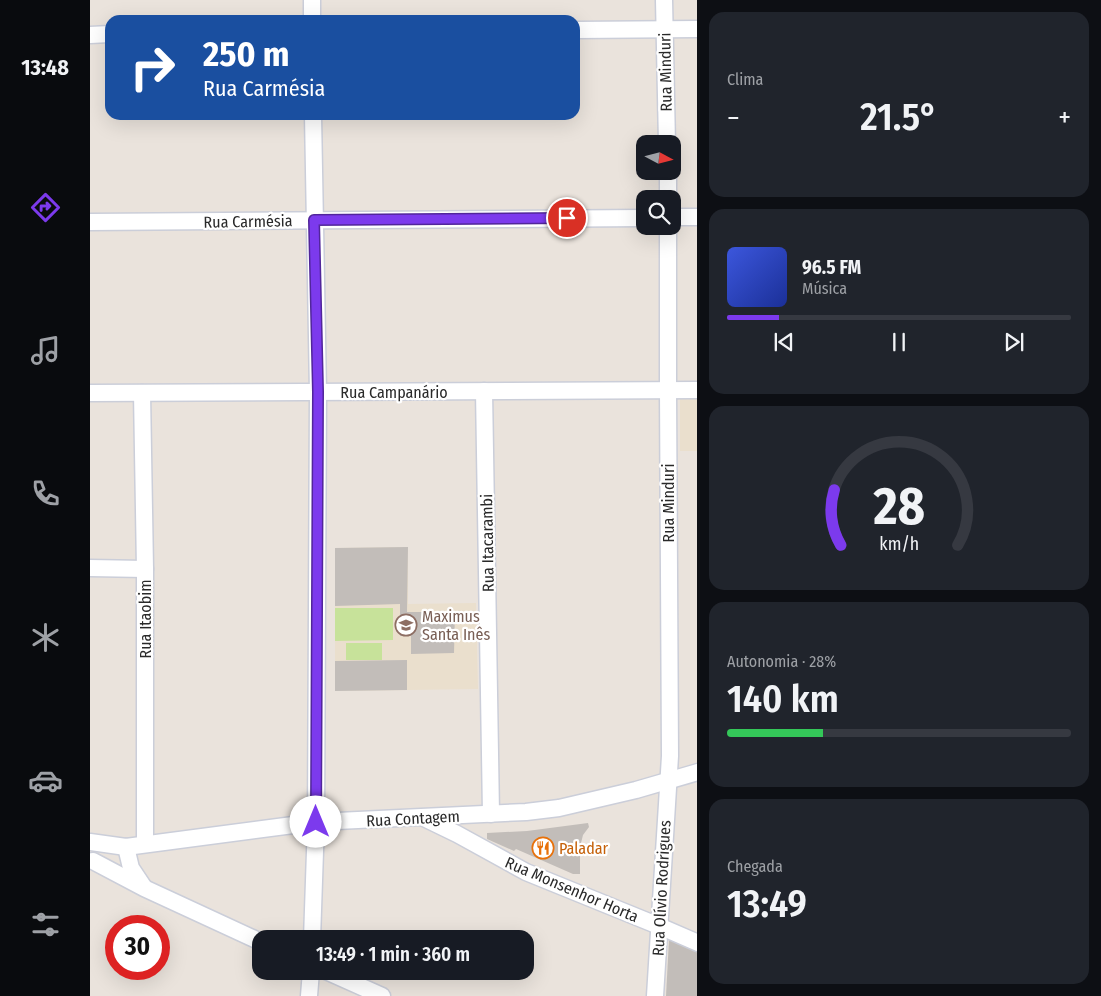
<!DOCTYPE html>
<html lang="pt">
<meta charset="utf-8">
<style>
:root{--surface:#171b24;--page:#20242c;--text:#f1f3f6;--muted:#9ea1a6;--line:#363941;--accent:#7c3aed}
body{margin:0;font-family:"Fira Sans Condensed",sans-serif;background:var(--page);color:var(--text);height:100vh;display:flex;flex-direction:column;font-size:19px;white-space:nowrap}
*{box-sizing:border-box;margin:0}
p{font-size:16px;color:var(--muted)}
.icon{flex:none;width:28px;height:28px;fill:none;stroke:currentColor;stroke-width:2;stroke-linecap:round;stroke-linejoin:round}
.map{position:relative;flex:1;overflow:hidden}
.drawer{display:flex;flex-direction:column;gap:12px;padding:12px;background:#0d0f14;width:404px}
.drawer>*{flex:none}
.hud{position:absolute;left:15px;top:15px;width:475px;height:105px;border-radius:15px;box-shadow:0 5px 20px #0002;background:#1a4fa0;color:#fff;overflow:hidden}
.needle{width:32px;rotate:97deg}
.controls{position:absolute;left:546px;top:135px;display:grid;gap:10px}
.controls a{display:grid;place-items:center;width:45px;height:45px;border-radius:10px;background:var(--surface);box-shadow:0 5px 20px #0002;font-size:25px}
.speed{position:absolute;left:15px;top:915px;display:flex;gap:10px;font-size:25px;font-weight:700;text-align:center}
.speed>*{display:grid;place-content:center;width:65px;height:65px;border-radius:50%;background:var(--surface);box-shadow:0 5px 20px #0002;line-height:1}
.speed .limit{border:8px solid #d22;background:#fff;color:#111}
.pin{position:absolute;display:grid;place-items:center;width:42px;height:42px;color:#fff;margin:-21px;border:2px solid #fff;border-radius:50%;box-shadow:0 1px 5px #0007}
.me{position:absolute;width:55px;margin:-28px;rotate:0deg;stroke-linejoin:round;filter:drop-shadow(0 0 4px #0008)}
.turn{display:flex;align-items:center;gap:18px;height:105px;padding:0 15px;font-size:22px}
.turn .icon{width:65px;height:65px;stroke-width:2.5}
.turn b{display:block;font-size:35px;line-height:42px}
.big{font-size:38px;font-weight:600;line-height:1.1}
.drawer .widget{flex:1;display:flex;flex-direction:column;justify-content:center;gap:8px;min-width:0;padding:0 18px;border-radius:15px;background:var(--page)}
.drawer .dial{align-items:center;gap:0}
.dial svg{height:130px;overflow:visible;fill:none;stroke:var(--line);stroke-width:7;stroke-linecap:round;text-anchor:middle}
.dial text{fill:var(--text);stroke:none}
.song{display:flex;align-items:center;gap:15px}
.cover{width:60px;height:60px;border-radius:8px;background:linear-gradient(135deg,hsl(230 70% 55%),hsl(230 70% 35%))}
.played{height:5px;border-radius:2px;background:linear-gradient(90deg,var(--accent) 15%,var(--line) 15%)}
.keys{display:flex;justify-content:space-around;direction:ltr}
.heat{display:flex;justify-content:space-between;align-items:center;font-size:28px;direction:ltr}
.charge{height:8px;border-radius:4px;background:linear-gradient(90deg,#34c759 28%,var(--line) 0)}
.trip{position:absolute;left:162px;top:930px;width:282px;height:50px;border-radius:15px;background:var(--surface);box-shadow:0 5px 20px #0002;font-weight:600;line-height:50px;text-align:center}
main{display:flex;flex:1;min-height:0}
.tabs{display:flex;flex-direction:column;width:90px;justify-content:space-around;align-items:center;background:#090b0e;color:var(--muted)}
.tabs .icon{width:35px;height:35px}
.tabs .selected{color:var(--accent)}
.tabs b{font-size:22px;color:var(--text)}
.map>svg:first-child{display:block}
.education{fill:#eadfcd}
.pitch{fill:#c7e29a}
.building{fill:#c2bdb9}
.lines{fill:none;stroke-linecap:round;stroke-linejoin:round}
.minor-casing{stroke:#cbced9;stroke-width:19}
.minor{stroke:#fff;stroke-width:16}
.route-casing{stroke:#51269a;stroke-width:12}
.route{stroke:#7c3aed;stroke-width:9}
.labels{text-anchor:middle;stroke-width:4.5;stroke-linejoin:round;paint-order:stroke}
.street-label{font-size:16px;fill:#292929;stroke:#fff}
.education-label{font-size:16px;fill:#785e54;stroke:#fff;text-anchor:start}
.food-label{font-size:16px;fill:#c56008;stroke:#fff;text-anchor:start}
</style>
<main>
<nav class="tabs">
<b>13:48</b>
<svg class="icon selected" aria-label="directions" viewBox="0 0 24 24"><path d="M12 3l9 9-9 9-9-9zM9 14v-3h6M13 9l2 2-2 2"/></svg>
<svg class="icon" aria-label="music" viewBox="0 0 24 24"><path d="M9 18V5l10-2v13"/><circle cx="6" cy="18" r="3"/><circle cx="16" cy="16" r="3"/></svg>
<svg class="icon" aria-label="phone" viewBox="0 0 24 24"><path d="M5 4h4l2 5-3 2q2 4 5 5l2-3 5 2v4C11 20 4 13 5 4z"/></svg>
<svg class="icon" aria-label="climate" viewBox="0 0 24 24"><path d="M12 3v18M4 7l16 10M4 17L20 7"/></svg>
<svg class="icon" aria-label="car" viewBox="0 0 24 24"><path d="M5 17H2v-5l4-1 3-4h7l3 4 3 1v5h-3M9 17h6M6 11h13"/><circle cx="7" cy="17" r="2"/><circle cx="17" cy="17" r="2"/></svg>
<svg class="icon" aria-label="filters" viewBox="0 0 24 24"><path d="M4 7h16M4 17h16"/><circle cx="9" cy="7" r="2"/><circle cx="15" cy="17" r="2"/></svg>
</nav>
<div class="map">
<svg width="608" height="996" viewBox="0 0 608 996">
<rect width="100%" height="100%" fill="#eae3dc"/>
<g class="education">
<path d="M590,390L607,391V451H590Z"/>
<path d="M318,547V604L386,603L388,689L245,691V548Z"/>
</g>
<g class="pitch">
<path d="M245,608H303V640L245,641Z"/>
<rect x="256" y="643" width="36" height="17"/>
</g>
<g class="building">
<path d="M318,547L317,612H365L364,653L321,654V636H310V604L245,606V548Z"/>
<path d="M317,660V690L245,691V661Z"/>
<path d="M498,823L499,827L493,835L490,847V874H483L426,849L424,851L397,839V833L437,831Z"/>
<path d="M579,939L608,948V996H576Z"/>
</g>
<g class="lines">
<g class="minor-casing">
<g id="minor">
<path d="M574,0L577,144"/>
<path d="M222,20V0"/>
<path d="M485,30L608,29"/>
<path d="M0,35L20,34"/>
<path d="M578,171V199"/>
<path d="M582,217H608"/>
<path d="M0,222L555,218"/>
<path d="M394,391L401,814"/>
<path d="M0,393L608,390"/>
<path d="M52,393L55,569V844"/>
<path d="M0,568L55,569"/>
<path d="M334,818L367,834L436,872L569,926L608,943"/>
<path d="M0,842L36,847L226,822L436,812L469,808L546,790L608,772"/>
<path d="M36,847L41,868L53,886"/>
<path d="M3,861L54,888L171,942"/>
<path d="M222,939L226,822L228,392L223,115"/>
<path d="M236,971L292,996"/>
<path d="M219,996L221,971"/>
<path d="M565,996L580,756L578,390V226"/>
</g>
</g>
<use href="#minor" class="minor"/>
</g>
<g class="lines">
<g class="route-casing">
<path id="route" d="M226,822L228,392L224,220L477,218"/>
</g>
<use href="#route" class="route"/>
</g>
<defs>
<g id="school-ring" transform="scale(1.125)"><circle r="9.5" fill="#fff" stroke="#8d6e63" stroke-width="1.5"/><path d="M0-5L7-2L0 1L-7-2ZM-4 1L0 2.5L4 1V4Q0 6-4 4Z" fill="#8d6e63"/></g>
<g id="restaurant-ring" transform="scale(1.125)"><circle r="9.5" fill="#fff" stroke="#e8710a" stroke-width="1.5"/><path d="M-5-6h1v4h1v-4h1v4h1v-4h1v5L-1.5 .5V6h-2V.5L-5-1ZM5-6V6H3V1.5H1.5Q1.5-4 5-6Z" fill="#e8710a"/></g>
</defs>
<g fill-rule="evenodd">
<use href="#school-ring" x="316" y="625"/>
<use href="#restaurant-ring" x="453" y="848"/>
</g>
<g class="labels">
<g class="street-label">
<text transform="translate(575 72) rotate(-91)" y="6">Rua Minduri</text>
<text transform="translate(158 221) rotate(-1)" y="6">Rua Carmésia</text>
<text x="304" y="398">Rua Campanário</text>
<text transform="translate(578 503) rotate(-90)" y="6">Rua Minduri</text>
<text transform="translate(397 543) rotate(-91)" y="6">Rua Itacarambi</text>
<text transform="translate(55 619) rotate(-90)" y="6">Rua Itaobim</text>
<text transform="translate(323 818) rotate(-3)" y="6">Rua Contagem</text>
<text transform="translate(571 888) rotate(-87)" y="6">Rua Olívio Rodrigues</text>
<text transform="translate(482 889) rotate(23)" y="6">Rua Monsenhor Horta</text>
</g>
<g class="education-label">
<text x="332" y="622">Maximus<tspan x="332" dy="18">Santa Inês</tspan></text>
</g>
<g class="food-label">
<text x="469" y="854">Paladar</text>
</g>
</g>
</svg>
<div class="controls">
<a><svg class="needle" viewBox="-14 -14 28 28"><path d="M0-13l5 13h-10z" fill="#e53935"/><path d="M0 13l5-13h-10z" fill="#9ea1a6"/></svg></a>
<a><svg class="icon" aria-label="search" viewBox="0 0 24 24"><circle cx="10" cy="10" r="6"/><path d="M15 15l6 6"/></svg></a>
</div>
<div class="speed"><div class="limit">30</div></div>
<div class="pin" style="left:477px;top:218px;background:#d93025"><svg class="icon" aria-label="arrive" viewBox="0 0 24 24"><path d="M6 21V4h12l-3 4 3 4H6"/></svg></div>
<svg class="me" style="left:226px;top:822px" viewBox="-20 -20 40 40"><circle r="19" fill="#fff"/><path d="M0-13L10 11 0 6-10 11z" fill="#7c3aed"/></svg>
<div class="trip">13:49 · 1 min · 360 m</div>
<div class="hud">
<div class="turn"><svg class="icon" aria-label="right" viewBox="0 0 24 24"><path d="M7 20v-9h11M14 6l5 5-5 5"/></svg><div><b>250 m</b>Rua Carmésia</div></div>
</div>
</div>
<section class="drawer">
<div class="widget"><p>Clima</p>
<div class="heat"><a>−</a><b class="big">21.5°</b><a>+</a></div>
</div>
<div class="widget">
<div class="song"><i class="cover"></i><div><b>96.5 FM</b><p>Música</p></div></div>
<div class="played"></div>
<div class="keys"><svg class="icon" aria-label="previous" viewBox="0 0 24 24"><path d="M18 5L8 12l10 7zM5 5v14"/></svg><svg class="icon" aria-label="pause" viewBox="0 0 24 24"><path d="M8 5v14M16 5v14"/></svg><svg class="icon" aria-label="next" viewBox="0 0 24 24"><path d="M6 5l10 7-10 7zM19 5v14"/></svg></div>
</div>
<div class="widget dial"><svg viewBox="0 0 100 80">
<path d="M14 69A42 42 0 1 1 86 69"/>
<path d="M14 69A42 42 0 0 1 10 35" stroke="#7c3aed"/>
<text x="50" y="56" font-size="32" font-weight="700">28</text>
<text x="50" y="72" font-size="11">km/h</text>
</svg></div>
<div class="widget"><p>Autonomia · 28%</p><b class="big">140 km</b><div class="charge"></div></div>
<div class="widget"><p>Chegada</p><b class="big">13:49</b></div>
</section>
</main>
